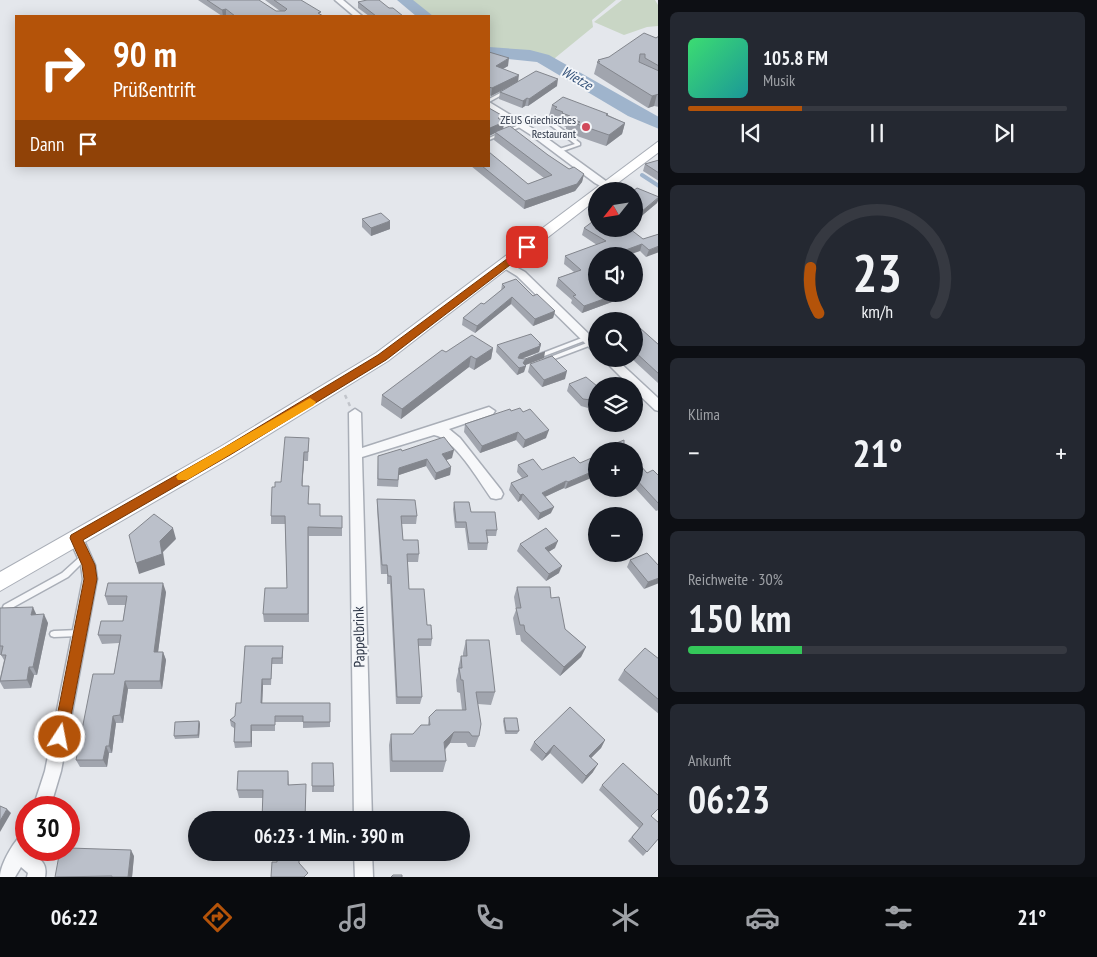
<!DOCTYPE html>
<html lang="de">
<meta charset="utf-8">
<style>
:root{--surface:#171b24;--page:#242831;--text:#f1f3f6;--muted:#9ea1a6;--line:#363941;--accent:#b45309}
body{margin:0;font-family:"PT Sans Narrow",sans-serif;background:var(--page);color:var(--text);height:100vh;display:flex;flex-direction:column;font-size:19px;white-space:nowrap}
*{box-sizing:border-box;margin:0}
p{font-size:16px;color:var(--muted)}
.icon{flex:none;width:28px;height:28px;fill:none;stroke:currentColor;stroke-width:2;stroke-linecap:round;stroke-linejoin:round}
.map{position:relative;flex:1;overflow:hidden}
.side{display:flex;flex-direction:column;gap:12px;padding:12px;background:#0d0f14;width:439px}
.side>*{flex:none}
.hud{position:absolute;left:15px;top:15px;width:475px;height:152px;border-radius:0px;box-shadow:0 2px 12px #0003;background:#b45309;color:#fff;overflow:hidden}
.needle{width:32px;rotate:240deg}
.tools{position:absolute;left:588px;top:182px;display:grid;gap:10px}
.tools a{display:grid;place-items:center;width:55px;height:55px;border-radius:50%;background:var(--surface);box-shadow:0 2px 12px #0003;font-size:25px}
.speed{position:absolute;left:15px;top:796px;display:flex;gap:10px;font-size:25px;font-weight:700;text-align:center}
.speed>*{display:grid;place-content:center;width:65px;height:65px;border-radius:50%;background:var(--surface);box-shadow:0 2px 12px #0003;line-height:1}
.speed .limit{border:8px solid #d22;background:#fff;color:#111}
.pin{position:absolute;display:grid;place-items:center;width:42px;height:42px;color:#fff;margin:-21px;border-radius:10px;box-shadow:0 2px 8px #0006}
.me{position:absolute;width:55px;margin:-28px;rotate:11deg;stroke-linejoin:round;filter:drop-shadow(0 0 4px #0008)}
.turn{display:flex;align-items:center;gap:18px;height:105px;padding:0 15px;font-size:22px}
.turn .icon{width:65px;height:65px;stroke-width:2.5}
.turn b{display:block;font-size:35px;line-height:42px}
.then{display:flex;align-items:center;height:48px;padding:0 15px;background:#0003;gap:10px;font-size:19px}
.big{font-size:38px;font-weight:700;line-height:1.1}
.side .tile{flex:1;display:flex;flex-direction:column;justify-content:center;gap:8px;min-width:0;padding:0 18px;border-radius:8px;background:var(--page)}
.side .dial{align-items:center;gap:0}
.dial svg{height:130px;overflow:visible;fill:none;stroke:var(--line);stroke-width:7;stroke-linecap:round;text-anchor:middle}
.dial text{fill:var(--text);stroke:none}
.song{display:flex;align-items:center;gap:15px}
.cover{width:60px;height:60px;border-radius:8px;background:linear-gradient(135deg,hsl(140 70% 55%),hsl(180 70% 35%))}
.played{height:5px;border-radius:2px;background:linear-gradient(90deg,var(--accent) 30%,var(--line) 30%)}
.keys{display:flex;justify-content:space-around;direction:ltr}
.heat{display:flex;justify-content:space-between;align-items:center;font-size:28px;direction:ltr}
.charge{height:8px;border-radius:4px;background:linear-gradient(90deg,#34c759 30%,var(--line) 0)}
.trip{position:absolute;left:188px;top:811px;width:282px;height:50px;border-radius:25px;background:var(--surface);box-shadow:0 2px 12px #0003;font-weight:700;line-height:50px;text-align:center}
.tab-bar{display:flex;height:80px;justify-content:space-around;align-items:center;background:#090b0e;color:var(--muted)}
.tab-bar .icon{width:35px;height:35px}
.tab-bar .current{color:var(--accent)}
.tab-bar b{font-size:22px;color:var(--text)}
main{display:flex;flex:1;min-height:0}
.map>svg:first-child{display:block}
.green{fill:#c9d6c5}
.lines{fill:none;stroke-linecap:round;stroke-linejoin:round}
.stream{stroke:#9fb4cc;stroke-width:4}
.river{fill:#9fb4cc;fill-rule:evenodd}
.lane-casing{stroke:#a9aeb7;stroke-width:3}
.street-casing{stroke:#a9aeb7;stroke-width:3}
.secondary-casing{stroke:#a9aeb7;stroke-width:2}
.path{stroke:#c2c5cb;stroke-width:2.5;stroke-dasharray:4 4;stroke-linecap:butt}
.lane{fill:#f7f8fa;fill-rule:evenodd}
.street{fill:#f7f8fa;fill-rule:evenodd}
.secondary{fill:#fff;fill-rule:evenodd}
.wall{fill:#a1a5ae}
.shaded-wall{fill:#83868d}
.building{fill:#bbc0ca;stroke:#83868d}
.route{fill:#b45309;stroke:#753606}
.slow{fill:#f59e0b}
.poi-dot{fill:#d1495b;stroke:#f4f6f9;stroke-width:2}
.labels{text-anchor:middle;stroke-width:4;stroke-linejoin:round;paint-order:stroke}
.far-poi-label{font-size:12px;fill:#2b3445;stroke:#f4f6f9;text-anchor:end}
.far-water-label{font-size:14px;font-style:italic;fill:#34527a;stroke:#f4f6f9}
.street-label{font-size:15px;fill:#2b3445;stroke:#f4f6f9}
</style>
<main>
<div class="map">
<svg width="659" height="877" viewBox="0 0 659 877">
<rect width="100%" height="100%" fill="#e4e7ec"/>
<g class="green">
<path d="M402,0H616L592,20L593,27L555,58L553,65L529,56L489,53V16H423Z"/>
<path d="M622,0H655L658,5V26L647,27L624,35L594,22Z"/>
</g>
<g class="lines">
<path class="stream" d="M642,175L659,186"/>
<g class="river">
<path d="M397,0H413L433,16H416Z"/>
<path d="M489,47L530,50L549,55L659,117V129L628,116L537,62L489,57Z"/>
</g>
<g class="lane-casing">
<g id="lane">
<path d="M504,91L507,92L489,102V99Z"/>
<path d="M550,123H554L580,143V145L560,152H556V150L575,144L550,125Z"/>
<path d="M521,124L525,125L489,140V138Z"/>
<path d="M587,336L589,337L590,338L589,339L539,358H535L534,357L535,356Z"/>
<path d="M592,341L595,343L594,344L549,361L547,362L544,360L545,359Z"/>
<path d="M84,554L86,555L87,557L86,559L68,577L10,609L7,610L4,609L3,607L4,605L62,573L82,555Z"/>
<path d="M79,630L82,631L83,633L82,635L79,636L54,637L51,636L50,634L51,632L54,631Z"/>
<path d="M269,852H366V854L365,857L362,858H273L270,857L269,854Z"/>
</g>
</g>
<g class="street-casing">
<g id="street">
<path d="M335,0H343L362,16H354Z"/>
<path d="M489,102L537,131L610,184V188H604L595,183L531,135L489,108Z"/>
<path d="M505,261L525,272L596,341V351L592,350L517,276L501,266L500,264Z"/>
<path d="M603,359H616L659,399V411L655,410L634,390V386H630Z"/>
<path d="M489,407L495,411L493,414L449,429L460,438L501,490L503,494L501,498L496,499L491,498C479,481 454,438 434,435L362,457L372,820H354L349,413L355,409L361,413L362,448Z"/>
<path d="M76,532L81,534L83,538L95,565L97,579L61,771L50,808H33L45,771L83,579L81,565L69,538L71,534Z"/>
<path d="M26,832V850H31L30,852C40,859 48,863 45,877H27L28,873L21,867L15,877H0C0,865 15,837 26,832Z"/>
<path d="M354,852H372L373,877H355Z"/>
</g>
</g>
<g class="secondary-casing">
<path id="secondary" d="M659,141V152L607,191H596V200L388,361L232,457L0,591V572L220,447L376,353Z"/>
</g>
<path class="path" d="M345,395L350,406"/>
<use href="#lane" class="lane"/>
<use href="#street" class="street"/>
<use href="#secondary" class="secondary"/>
</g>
<g class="wall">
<path d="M198,0H259L276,11H280L265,0H301L323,16H222Z"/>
<path d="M358,2L389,8L403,16H369L358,8Z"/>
<path d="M659,36V107L654,106L648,108L594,74L598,60L609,57Z"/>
<path d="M489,52L508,66L503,69L518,82L557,86L528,106H525L522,108L499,99L500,92L506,88L491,96L489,95Z"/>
<path d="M552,105L608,114V115L625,123L622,134L606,146L574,135L575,132L566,129V127L559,124L560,123L553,120V118L549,116Z"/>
<path d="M489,108L504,122L503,129L569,169L584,174L582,182L575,191L524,209L471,166H489L528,184L544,178L494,140L495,133L489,136Z"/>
<path d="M659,160V181L643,171L645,164Z"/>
<path d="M634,191L659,197L657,203L639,218L634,213Z"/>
<path d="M362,219L390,229L371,236L362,227Z"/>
<path d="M584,228L643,239L659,234L646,257L640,251L596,256V294L620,299L582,313L571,303L572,300L556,286L558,278L574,272L564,264L565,256L597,245L582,235Z"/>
<path d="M502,284L533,296L555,311L553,318L533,326L511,304L475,333L462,325L463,318L484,304L501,291Z"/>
<path d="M634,331L659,345V384L632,359H634Z"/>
<path d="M541,344L539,352L522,359H525L544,358L525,365L524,372L517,375L496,352L497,345Z"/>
<path d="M493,348L491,359L474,370L469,367L401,419L381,405L382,395L446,352Z"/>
<path d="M530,364L565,379L542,387L528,372Z"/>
<path d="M569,384L596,386V400L590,403L588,408L581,406L567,391Z"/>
<path d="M511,411L546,438L523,448L516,440L480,453L464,432L465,424Z"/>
<path d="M309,438L308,461H304L302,486L309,504L320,516H342V536H309V622H264L263,614L287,588L285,524H271V516L275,487L281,482Z"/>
<path d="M402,451L452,458L446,460L451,467L450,475L435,480L426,466L399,475L398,487L377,486L378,456Z"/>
<path d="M634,458L647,473L659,476V510L656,511L634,487Z"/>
<path d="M580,463L565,489L564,488L545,497L551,513L538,520L521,500L518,502L509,490L511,483L522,478L517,472L518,465L542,470Z"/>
<path d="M377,499L417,516L416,524H402L403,540L419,554L418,562H408L409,589L427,625L432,639L431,646H418L422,697L420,704H396L390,584H387V574H381L377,508Z"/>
<path d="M454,502L471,512L497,530L496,536H487L488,543L487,550H468L465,528H455L453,509Z"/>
<path d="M520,544L555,548L548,552L559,573L546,581L517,551Z"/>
<path d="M630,560L659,566L644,589L627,567Z"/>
<path d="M517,587L551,598L565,629L586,647L581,657L560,676L521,641L520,635H516L513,618L516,610L514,597Z"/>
<path d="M166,592L158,652H163L166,660L162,689H128L123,723H116L112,753H109L107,767H80L76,760L114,674L119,643L102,644L98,635L123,621L125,605H108L105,596Z"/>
<path d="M0,608L36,615L48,623L37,675H34L31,688L4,689L0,682V678L4,660L1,655H0Z"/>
<path d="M466,640L495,692L491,705L478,704L479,736L475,747H468L466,743H450L445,750L446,761L443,772H390L389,745L391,734H413L428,725L429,717L462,710L460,693L457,692L456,680L458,672V669L461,656H463V653Z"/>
<path d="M245,646H283V664H272L271,685H263L262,703H330V727L303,728V722H275V731H252V747L235,748L234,742V728L231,726L230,720L235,716L241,703Z"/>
<path d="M659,659V714L618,680L624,670Z"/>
<path d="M504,718L519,731L517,734H505L503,721Z"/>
<path d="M199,721L200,724L199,738L175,739L174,736Z"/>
<path d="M605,740L601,748L591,758L593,772L582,784L550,753L542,761L530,750L534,742Z"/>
<path d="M312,763L334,786V792H312Z"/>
<path d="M288,771L289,785L306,792L263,798H239L237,790Z"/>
<path d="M602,785L651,817L659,838L643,856L628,841L639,828L599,790Z"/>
<path d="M134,856L132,877H55Z"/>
</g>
<g class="shaded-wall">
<path d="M226,9V16H223L222,10Z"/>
<path d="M509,58L508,66L495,73L496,66Z"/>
<path d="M519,75L518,82L491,96L492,88Z"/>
<path d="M558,79L557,86L528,106L529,99Z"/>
<path d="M657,94L654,106L648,108L652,96Z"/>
<path d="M527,98L525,106L522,108L523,101Z"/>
<path d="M503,116L502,123L504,122L503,130L495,132V133L489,136L490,128L498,118Z"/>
<path d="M625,123L622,134L606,146L609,135Z"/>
<path d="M584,174L582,182L575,191L524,209L525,201Z"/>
<path d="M659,198L657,203L639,218L641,212Z"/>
<path d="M390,221V229L371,236V228Z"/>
<path d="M642,244L640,251L626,256H611L612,255Z"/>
<path d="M659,246V252L646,257L649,250Z"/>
<path d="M618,294H622L620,299L582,313L584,306Z"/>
<path d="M512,297L511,304L475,333L477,326Z"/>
<path d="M555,311L553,318L533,326L535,319Z"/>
<path d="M541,344L539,352L518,360V358L520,354Z"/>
<path d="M493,348L491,359L474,370L476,359Z"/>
<path d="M545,352L544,358L523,366H526L524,372L517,375L519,368L525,360Z"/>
<path d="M471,356L469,367L401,419L402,409Z"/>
<path d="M567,371L565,379L542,387L544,380Z"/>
<path d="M596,393V400L590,403L592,395Z"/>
<path d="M549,430L546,438L523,448L525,440Z"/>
<path d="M518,432L516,440L480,453L482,446Z"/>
<path d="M454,450L452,458L441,462L442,454Z"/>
<path d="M304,452V461L302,490V482Z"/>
<path d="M427,459L426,466L399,475V468Z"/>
<path d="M451,467L450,475L435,480L436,473Z"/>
<path d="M596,470V476L565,489L568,482Z"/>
<path d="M566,481L564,488L540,499L542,493Z"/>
<path d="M523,494L521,500L518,502L520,495Z"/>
<path d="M554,507L551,513L538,520L540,513Z"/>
<path d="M173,528L176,539L163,552L165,565L139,574L136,563L160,541Z"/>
<path d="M558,541L555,548L542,556L545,548Z"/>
<path d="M562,566L559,573L546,581L549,574Z"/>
<path d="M659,578V583L644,589L648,582Z"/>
<path d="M163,583L166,592L157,660L154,652Z"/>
<path d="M33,607L37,616L31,615Z"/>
<path d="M44,614L48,623L37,675L33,667Z"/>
<path d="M586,647L581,657L560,676L564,667Z"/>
<path d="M163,652L166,660L162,689L160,681Z"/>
<path d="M29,667L34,675L31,688L27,680Z"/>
<path d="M262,679L263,685L262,709L261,703Z"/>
<path d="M125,681L128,689L123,723L120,715Z"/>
<path d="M113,716L116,723L112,753L109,746Z"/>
<path d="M199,721L200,724L199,738L198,735Z"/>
<path d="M251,725L252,731V747L251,742Z"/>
<path d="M454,732L450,743L441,753L444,742Z"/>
<path d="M605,740L601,748L585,764L589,756Z"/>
<path d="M554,745L550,753L542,761L546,754Z"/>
<path d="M106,746L109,753L107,767L103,760Z"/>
<path d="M598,764L593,772L582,784L586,776Z"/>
<path d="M7,809L11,813L0,832V821Z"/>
<path d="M131,850L134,856L132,877H128Z"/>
</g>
<g class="building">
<path d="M207,0H259L276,11H285L287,9L274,0H301L321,12L318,13L323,16H235L226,9L222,10Z"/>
<path d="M367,0H379L389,8H393L403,16H376L358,2Z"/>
<path d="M644,33L656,38L659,36V66L645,58V54H640L639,62L659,71V94L652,96L597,62H600L598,60L609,57Z"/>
<path d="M489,52L509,58L496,66L519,75L492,88L489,87Z"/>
<path d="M536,71L558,79L529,99L527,98L523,101L500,92Z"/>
<path d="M563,97L608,114L606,115L625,123L609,135L577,124L580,122L568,118L570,116L562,113L563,112L555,109L557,107L552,105Z"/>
<path d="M489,108L503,116L498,118L504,122L490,128L489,127Z"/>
<path d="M510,126L548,155L569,169L574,167L584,174L577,184L525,201L482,166H489V152L528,184L552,175L495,132Z"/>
<path d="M659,160V173L645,164Z"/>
<path d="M637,188L659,197L641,212L634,206V191H633Z"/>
<path d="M381,213L390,221L371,228L362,219Z"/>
<path d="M596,219V229H630L643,239L659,234V246L649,250L642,244L612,255L614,256H596V294H618L584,306L573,296L576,295L558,278L581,270L565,256L606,241L584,228Z"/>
<path d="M516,279L533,296L537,294L555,311L535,319L512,297L477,326L463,318L481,303L484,304L505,287L502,284Z"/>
<path d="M640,328L659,345V374L634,351V331Z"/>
<path d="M531,334L541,344H539L540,346L520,354L518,358L525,359L545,352L525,360L523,363L526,366L519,368L497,345Z"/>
<path d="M472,335L493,348L476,359L471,356L402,409L382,395L442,350L446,352Z"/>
<path d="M552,356L567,371L544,380L530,364Z"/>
<path d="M586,377L597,386L596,393L592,395L591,400L583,399L569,384Z"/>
<path d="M520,408L523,412L530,409L549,430L525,440L518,432L482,446L465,424L510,409L511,411Z"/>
<path d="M285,437L309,438L308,452H304L302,482V486H309L308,504H320V516H342V528L308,527V614H263L265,588H287L285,516H271L272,487H275V482H281Z"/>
<path d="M444,437L454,450L442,454L451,467L436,473L427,459L399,468L398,480L378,479V456L401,449L402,451Z"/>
<path d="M624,440V449L627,451H601L599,450Z"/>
<path d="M596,456V470L568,482L566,481L542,493L554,507L540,513L523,494L520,495L511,483L528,476L518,465L533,459L542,470L574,457L580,463Z"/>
<path d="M634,458L647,473L653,470L659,476V504L634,477Z"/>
<path d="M377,499L415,500L417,516H401L403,540H418L419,554H407L409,589H424L427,625H431L432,639H418L422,697H397L391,576H388L387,565H382Z"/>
<path d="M454,502H469L471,512H495L497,530H486L488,543H469L466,522H456Z"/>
<path d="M154,514L173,528L160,541L162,554L136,563L129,535Z"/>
<path d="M546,528L558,541L545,548L562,566L549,574L520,544Z"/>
<path d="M647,553L659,566V578L648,582L630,560Z"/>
<path d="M108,583H163L154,652H163L160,681H125L120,715L113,716L109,746H106L103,760H76L93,674H114L121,635H98L101,621H123L127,596H105Z"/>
<path d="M517,587H550L551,598L559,597L565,629L586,647L564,667L525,631L524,625H520L516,608H521Z"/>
<path d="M33,607L31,615L44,614L33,667H29L27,680L0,681L6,655H1L3,646H0V608Z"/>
<path d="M466,640H489L495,692H476L481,724L479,736H472L469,732H454L444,742L446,761H392L391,734H413L421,725H430L429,717L436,710H466L463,680H461L459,668H462L461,656H467Z"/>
<path d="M245,646H283L282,658H272L271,679H262L261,703H330V722H303V716H275V725H251V742H234L235,723L230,720L235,716L236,703H241Z"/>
<path d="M645,648L659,659V700L624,670Z"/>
<path d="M570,707L605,740L589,756L598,764L586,776L554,745L546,754L534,742Z"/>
<path d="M504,718H517L519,731H506Z"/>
<path d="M199,721L198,735L174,736L175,722Z"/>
<path d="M312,763H333L334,786H312Z"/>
<path d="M623,763L659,796V808L651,816L659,823V838L647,852L632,837L643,824L602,785Z"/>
<path d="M238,771H288V785L306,784L305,820H262L263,790H237Z"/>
<path d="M0,806L7,809L0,821Z"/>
<path d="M69,848L131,850L128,877H112V876L55,877L60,850H69Z"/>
<path d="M277,856L299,857V863L308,873L304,877H271L272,862H277Z"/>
<path d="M393,875H402V877H391Z"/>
</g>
<path class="route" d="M527,244L532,247L531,249L386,360L230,455L83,540L95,565L97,579L67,737L65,742L60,744L55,742L53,737L84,579L82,565L70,538L71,535L222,449L378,355Z"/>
<path class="slow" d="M310,398L316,402L314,405L187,480H178L176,477L178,474Z"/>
<circle class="poi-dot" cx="586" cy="127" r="5"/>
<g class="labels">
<g class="far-poi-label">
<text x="576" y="124">ZEUS Griechisches<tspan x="576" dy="14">Restaurant</tspan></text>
</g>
<g class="far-water-label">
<text transform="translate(577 78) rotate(30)" y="5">Wietze</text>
</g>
<g class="street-label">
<text transform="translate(359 637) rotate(-91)" y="5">Pappelbrink</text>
</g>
</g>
</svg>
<div class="tools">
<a><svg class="needle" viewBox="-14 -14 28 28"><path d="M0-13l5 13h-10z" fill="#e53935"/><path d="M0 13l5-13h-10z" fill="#9ea1a6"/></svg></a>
<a><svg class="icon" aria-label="sound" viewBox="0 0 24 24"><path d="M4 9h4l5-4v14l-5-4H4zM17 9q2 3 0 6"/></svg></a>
<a><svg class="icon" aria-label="search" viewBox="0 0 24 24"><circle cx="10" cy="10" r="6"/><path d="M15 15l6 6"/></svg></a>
<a><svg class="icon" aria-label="layers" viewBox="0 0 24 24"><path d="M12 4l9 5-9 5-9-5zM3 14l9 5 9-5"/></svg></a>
<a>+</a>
<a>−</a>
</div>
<div class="speed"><div class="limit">30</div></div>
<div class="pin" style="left:527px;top:247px;background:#d93025"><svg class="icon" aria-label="arrive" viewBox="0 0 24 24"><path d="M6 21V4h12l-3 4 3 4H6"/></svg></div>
<svg class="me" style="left:60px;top:737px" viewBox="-20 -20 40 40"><circle r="17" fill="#b45309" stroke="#fff" stroke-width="3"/><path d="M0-11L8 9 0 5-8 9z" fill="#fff"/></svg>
<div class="trip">06:23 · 1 Min. · 390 m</div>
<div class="hud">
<div class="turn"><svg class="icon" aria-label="right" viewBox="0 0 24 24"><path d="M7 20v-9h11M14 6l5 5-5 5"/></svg><div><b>90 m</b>Prüßentrift</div></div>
<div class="then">Dann<svg class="icon" aria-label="arrive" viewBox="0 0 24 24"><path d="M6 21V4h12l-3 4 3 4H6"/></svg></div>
</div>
</div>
<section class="side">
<div class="tile">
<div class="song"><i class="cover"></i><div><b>105.8 FM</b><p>Musik</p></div></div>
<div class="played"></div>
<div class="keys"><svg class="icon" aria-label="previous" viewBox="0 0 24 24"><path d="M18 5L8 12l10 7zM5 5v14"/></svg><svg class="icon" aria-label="pause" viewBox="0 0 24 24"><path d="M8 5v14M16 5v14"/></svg><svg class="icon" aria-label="next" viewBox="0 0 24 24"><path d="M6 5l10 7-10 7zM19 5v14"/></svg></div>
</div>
<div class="tile dial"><svg viewBox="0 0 100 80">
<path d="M14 69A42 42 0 1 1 86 69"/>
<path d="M14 69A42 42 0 0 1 9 41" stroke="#b45309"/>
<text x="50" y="56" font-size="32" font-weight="700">23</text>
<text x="50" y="72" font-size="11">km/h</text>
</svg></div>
<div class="tile"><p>Klima</p>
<div class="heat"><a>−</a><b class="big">21°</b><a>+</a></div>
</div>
<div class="tile"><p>Reichweite · 30%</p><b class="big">150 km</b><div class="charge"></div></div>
<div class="tile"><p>Ankunft</p><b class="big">06:23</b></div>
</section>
</main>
<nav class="tab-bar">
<b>06:22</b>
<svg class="icon current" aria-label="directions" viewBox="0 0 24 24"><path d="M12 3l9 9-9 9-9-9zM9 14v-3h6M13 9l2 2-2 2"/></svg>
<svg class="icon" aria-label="music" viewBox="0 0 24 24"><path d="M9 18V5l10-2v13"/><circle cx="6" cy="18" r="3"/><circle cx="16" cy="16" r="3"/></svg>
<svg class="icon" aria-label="phone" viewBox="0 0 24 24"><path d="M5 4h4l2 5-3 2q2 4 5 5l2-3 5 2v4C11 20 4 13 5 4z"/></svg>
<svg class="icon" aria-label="climate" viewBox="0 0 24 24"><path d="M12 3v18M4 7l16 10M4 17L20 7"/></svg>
<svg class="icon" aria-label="car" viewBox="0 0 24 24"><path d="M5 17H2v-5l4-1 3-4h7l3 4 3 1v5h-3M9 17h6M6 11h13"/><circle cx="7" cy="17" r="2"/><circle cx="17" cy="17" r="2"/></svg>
<svg class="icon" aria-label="filters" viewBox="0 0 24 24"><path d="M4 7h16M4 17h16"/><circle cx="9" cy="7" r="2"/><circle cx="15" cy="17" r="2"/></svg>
<b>21°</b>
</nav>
